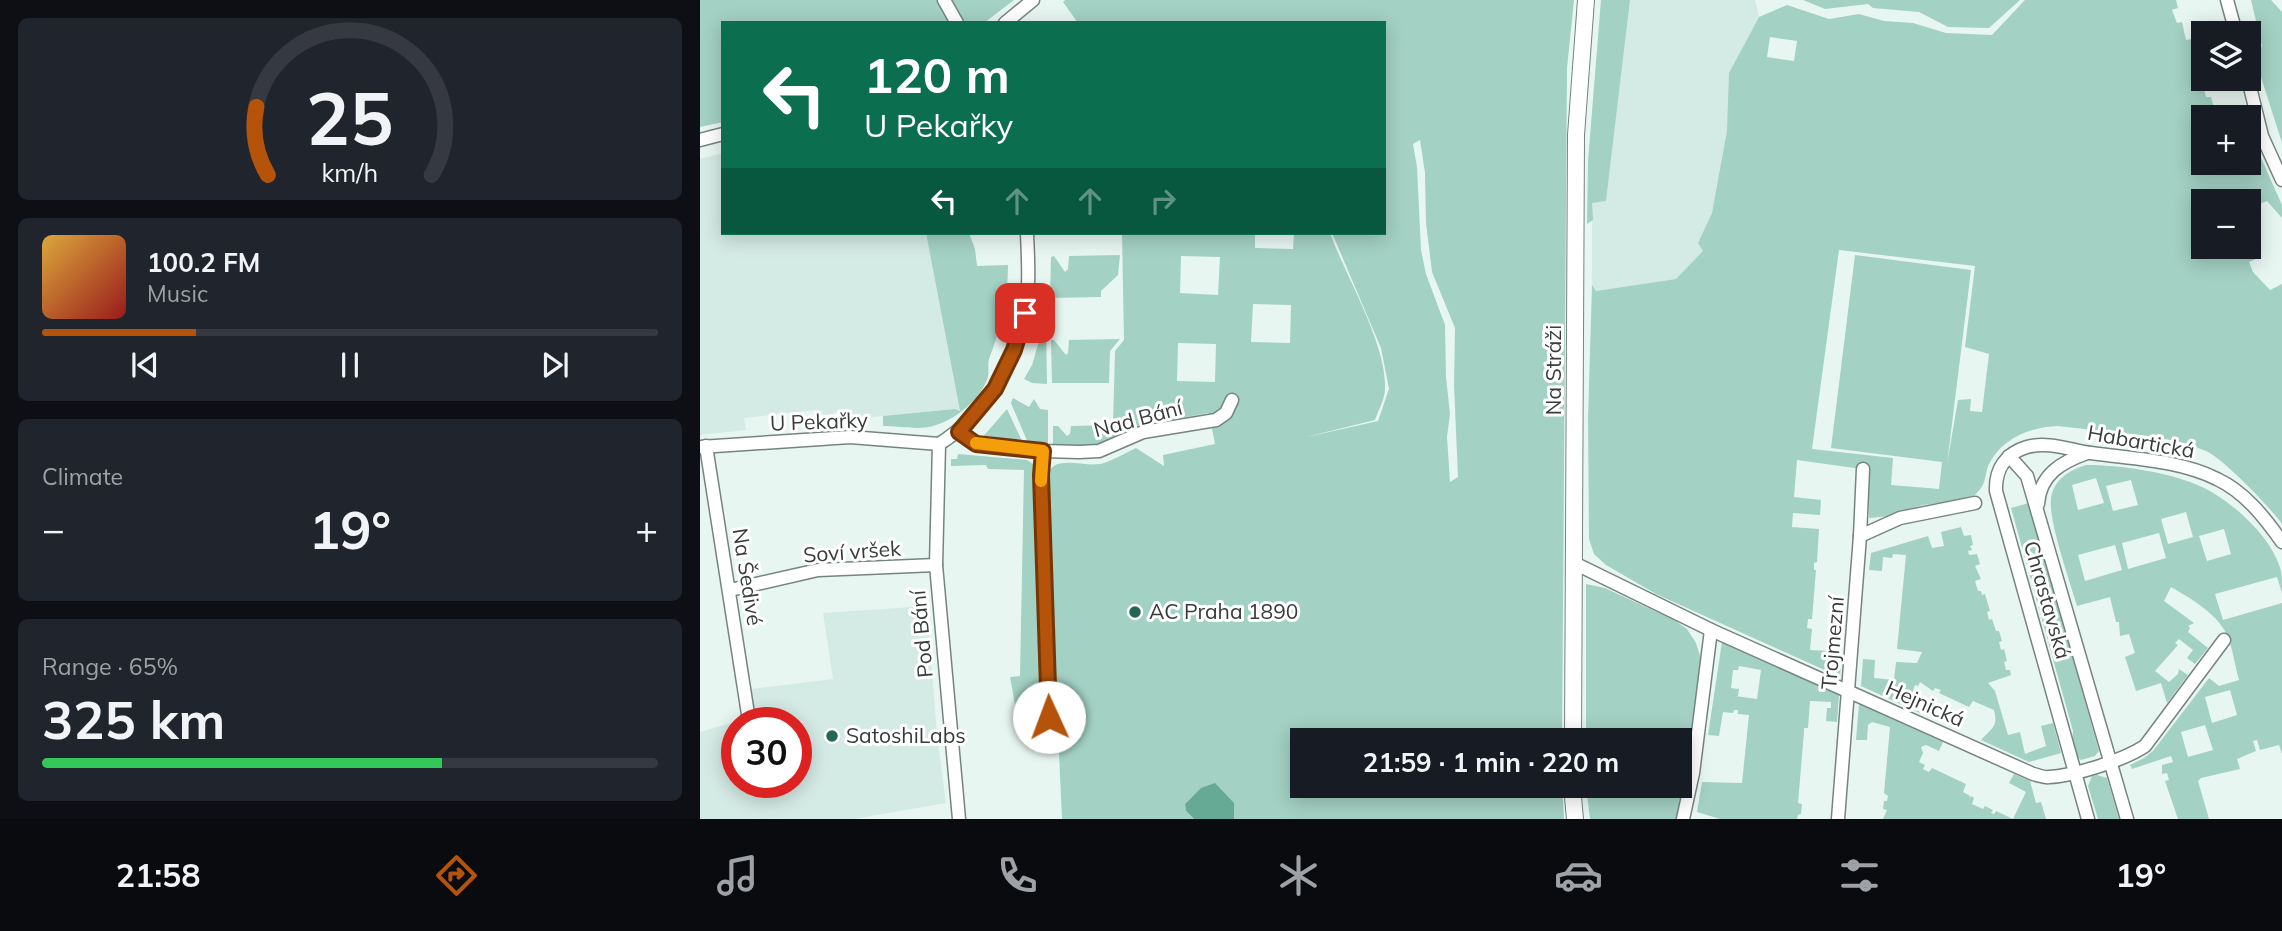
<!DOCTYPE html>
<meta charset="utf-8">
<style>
:root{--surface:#171b24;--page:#20242c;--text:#f1f3f6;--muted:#9ea1a6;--line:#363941;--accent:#b45309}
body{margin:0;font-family:Mulish,sans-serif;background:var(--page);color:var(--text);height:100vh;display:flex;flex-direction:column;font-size:26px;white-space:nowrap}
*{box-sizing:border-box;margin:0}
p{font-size:23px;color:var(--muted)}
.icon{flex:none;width:38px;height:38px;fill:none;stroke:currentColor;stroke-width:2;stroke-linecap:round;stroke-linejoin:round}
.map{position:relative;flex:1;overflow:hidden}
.drawer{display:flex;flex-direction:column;gap:18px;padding:18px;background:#0d0f14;width:700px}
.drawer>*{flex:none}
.guide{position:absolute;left:21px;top:21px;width:665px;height:214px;border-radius:0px;box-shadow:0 4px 18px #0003;background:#0b6e4f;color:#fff;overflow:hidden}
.fabs{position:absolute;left:1491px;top:21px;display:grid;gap:14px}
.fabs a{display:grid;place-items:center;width:70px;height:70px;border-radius:0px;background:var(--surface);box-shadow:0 4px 18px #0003;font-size:35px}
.speed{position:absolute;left:21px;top:707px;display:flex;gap:14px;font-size:35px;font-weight:700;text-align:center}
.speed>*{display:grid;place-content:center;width:91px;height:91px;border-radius:50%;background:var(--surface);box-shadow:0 4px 18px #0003;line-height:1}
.speed .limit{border:10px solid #d22;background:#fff;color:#111}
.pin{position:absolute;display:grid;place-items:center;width:60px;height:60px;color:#fff;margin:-30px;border-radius:14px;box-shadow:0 4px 10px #0006}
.me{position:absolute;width:77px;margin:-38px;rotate:358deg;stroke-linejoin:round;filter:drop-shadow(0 0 5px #0008)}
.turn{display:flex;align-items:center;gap:24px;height:147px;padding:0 28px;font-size:32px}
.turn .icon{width:91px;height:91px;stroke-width:2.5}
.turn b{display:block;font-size:49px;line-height:60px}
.lanes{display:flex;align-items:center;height:66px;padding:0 28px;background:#0003;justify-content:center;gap:35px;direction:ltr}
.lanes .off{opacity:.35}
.big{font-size:52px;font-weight:700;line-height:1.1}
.drawer .card{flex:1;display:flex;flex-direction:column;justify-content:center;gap:10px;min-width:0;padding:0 24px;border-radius:10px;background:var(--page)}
.drawer .dial{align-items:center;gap:0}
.dial svg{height:182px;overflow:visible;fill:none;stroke:var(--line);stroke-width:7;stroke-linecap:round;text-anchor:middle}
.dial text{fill:var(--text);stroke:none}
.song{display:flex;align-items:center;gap:21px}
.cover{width:84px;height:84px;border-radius:10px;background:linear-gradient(135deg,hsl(40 70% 55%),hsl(0 70% 35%))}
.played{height:7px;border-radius:4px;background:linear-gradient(90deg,var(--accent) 25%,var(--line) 25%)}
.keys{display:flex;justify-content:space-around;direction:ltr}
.heat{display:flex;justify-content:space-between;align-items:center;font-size:38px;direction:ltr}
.charge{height:10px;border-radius:5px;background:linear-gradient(90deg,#34c759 65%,var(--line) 0)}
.trip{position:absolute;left:590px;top:728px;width:402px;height:70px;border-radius:0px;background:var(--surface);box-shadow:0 4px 18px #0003;font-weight:700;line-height:70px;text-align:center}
.tabs{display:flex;height:112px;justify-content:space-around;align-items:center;background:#090b0e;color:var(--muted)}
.tabs .icon{width:49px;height:49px}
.tabs .selected{color:var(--accent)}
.tabs b{font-size:32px;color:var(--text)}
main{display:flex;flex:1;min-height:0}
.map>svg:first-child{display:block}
.built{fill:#d4eae4;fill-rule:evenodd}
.green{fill:#a3d1c3;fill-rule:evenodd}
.water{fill:#66aa96}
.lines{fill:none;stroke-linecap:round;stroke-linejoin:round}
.minor-casing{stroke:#76847f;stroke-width:15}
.tertiary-casing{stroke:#76847f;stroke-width:18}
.minor{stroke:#fff;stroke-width:12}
.tertiary{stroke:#fff;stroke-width:16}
.route-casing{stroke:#753606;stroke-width:18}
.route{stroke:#b45309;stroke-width:12}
.slow{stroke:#f59e0b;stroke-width:12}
.poi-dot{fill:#236655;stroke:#fff;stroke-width:2.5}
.labels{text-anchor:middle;stroke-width:6;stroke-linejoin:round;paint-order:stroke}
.street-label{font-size:21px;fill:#373c3b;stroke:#fff}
.poi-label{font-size:21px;fill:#373c3b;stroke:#fff;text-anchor:start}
</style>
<main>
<section class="drawer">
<div class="card dial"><svg viewBox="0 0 100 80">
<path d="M14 69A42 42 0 1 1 86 69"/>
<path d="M14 69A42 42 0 0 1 9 39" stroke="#b45309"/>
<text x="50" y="56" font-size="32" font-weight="700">25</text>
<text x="50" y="72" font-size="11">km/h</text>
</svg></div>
<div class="card">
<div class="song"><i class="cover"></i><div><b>100.2 FM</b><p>Music</p></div></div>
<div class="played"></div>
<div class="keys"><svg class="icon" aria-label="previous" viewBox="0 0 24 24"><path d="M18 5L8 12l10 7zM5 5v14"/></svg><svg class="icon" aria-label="pause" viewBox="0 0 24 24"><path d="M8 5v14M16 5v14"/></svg><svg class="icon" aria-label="next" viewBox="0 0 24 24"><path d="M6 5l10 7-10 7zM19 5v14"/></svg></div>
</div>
<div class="card"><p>Climate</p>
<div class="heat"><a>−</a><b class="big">19°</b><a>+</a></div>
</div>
<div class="card"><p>Range · 65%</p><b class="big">325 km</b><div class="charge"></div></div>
</section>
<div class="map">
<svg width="1582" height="819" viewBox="0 0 1582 819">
<rect width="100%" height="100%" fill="#e8f6f1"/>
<g class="built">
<path d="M930,0H1055L1059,17L1029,73V125L1012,213L998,243L1004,251L977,279L896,291L892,285V203L906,200Z"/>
<path d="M23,153V233H226L260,412L255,409L143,420L142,412L118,416L116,410L44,418L46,430L0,435V159Z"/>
<path d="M227,606L237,735L246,803L154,819H0V732L55,716L51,689L133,679L123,613ZM37,723H96V782H37Z"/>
</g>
<g class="green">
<path d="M0,0H314L284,23H23V122L0,127Z"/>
<path d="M365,0H874L867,68L862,740H602V786H862L864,819H534L533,811L492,797L485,804L486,811L494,819H362L356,687H353L347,476C354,452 386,469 404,463C415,459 425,453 436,448L464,466L463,455L515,444L509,413L439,425L409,441L393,446L353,445V426H358L367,436L370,434L371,426L413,425L415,351L424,340L422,233H555V248L593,249L594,233H630C646,277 687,344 685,389C685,399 678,411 675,420L602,438L678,421L689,389L681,348L632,233H684V23H378L363,2ZM720,140L725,173L726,223L732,272L755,328L754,385L758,477L750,482L747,437L750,414L746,377L745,325L726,274L721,250L717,167L713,144ZM481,256L520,257L518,295L480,293ZM553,304L591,305L590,343L551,342ZM478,343L516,344L515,382L477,381Z"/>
<path d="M901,0H930L906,201L892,203L893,220L887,224L888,161Z"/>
<path d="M1103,0H1320L1289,28L1248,27L1219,12L1173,8L1168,4L1125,9Z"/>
<path d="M1325,0H1476L1478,8L1472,10L1477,23L1482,22L1486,40L1492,39L1493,45L1503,43V63L1501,64L1503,79L1506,80L1502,82L1506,97H1511L1514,108L1519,106L1521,117H1503V163H1549L1550,133L1582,205V218L1567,201L1549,208V201H1503V247H1549V217L1561,249L1556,251L1558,258L1549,262L1553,272L1570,290L1582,284V524C1571,508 1524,460 1508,452C1468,433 1402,432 1358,426C1329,427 1301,439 1288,466C1286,471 1286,476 1284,482C1282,489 1275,494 1271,499L1223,505L1208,509L1191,516L1169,518V470L1097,460L1094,497L1121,500L1120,515L1093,513L1092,527L1119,529L1117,562L1114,563V570H1116L1112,619H1108L1107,628L1112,629L1110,650L1131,651L1132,647L1142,648L1140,677L956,594L906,565L894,554L889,539L888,419L892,285L896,291L976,279L1003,251L998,243L1012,213L1027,131L1029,73L1059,17L1087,5L1129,19L1159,14L1184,21L1213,23L1246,33L1292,35ZM1070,37L1097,41L1094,61L1067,57ZM1139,250L1275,266L1265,347L1289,354L1282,412L1270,411L1271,399L1258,400L1247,464L1271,270L1155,255L1131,448L1242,462L1239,489L1191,485L1193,458L1112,449Z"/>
<path d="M1551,0H1571L1582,12V143L1554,55L1562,46Z"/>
<path d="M226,233H269L275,249L277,266L308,265C308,298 301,328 289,359C287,366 290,373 287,380C278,400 258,418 236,425C222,431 199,426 183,426V416L255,409L260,411Z"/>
<path d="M420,255L418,275L401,291V297L350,298L351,257L354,256L365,272L368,269L369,256Z"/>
<path d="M343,328H346L347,384L332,383L324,379L332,365Z"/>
<path d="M420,339L410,351L409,383H352L351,340H354L366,355L368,353L369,340Z"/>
<path d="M313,398L329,407L334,399L340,409L348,410V445L328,443L311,403Z"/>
<path d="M307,409L323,443L281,439Z"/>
<path d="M258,454L327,460L333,464L342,738L335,739L319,726L310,677L320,676L324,470L288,469L286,465L251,466V459H257Z"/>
<path d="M1386,465C1419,465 1471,472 1502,487C1532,501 1573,538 1581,571C1582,578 1582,586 1582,593L1577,577L1515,594L1523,620L1582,603V754L1579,745L1560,750L1557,740L1553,741L1556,751L1537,759L1540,769L1501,778L1498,781L1509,819H1478L1465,781L1469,780L1467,773L1462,774V765L1473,762L1471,756L1432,769L1430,765L1444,758L1453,751L1509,678L1519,686L1539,680C1535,666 1533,650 1528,637C1519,615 1492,599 1471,587L1464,601L1494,623L1488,626L1490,628L1488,632L1508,648L1495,664L1487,658L1493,650L1479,639L1475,643L1478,645L1455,671L1469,682L1478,674L1479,669L1488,675L1467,703L1461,683L1436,691L1425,657L1435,653L1429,634L1420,636L1419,622H1416L1410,597L1377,606C1370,581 1348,521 1351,498C1354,479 1370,470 1386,465ZM1396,478L1404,503L1378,510L1372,485ZM1431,480L1438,505L1413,511L1406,486ZM1486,512L1493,537L1468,544L1461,519ZM1524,529L1531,554L1507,561L1499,536ZM1459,533L1466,558L1428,569L1422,543ZM1415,545L1422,570L1385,581L1378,555ZM1530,690L1537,715L1512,723L1505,697ZM1505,725L1513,750L1488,757L1481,732Z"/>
<path d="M1329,503L1399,751L1395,756L1381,760C1371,753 1372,742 1373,731L1311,508Z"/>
<path d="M1261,527L1264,536L1271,535L1273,545L1270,546L1272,550L1268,551L1269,555L1277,554L1280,564L1275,566L1281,579L1275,581L1278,591H1281L1282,595L1285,594L1290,611L1287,612L1289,620L1292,619L1296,631H1299L1302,641L1299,642L1301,650L1304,649L1307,661L1304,662L1306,670H1310L1311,675L1288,683L1295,691L1308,735L1320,732L1325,754L1346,746L1341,726L1353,723L1361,753L1329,762L1281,740C1293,727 1298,727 1294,710L1273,701L1269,707L1239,693L1241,690L1235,688L1233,691L1220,682L1218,686L1215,685L1213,690L1215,692L1213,698L1224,703L1220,713L1161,686L1163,659L1175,660L1174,678L1194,680L1196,662L1217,663L1222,652L1197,649L1206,555L1193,554L1192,558L1183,557L1182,571L1169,570L1171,553L1228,536L1232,548L1244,546L1241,532Z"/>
<path d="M886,584L905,588L974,620L987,629L996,643L1000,656V671L990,751L976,819H890L886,786H980V740H886Z"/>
<path d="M1022,642L1139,694L1137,722L1126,721L1127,708H1131V702L1110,701L1108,728H1104V732L1098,803L1102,804L1101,814L1098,815L1097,819H1020L997,812L1002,782L1042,783L1049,715L1038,714V710H1034L1033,713L1023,712L1019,736L1008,735ZM1039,666L1061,670L1057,699L1035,696H1038L1039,689L1031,688L1033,670H1038Z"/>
<path d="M1159,704L1243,742L1239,751L1226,745L1221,747L1223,753L1219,762L1225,765L1223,769L1229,772L1232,768L1266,784L1263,792L1270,796L1269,799L1271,796L1274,798L1272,804L1283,809L1285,806L1293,810L1291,813L1294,814L1296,811L1313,819L1326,792L1309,783L1314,774L1330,781L1336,803L1341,802L1346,819H1183L1187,810L1183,809L1184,801H1187L1188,796L1184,793L1190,727L1172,722L1168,725L1167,740H1156Z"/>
<path d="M1397,775L1407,778L1419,819H1398L1388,786L1392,776Z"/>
</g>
<path class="water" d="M515,783L534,803V819H494L486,811L485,804L501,788Z"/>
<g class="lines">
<g class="minor-casing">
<g id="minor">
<path d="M244,0L257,23"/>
<path d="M1527,0L1536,33"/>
<path d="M305,23L333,0"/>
<path d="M1548,79L1562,136L1582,180"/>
<path d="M0,140L23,134"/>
<path d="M259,432L276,444L343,451L379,452L399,451L443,432L516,420L526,413L532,400"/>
<path d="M239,444L236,565L259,819"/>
<path d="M239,444C283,417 315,365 325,313C330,287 328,259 327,233"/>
<path d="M6,446L48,714"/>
<path d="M0,447L150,437L239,444"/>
<path d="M343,451L341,475L350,742"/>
<path d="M1309,456L1327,476L1427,819"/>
<path d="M1338,504C1340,474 1362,462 1387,453"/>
<path d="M1160,536L1200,518L1275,503"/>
<path d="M874,563L1011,630L1333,774C1338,775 1344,778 1349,777C1374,776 1424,760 1445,746L1524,640"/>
<path d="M30,590L118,570L236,565"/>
<path d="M983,819L993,773L1011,630"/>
<path d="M1138,819L1160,536L1163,469"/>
<path d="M1388,819L1296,491C1295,469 1306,453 1327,447C1348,441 1370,450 1391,453C1433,459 1479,460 1517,479C1545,492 1565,518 1582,542"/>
</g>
</g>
<g class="tertiary-casing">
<g id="tertiary">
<path d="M873,740L876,135L886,0"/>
<path d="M872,786L875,819"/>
</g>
</g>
<use href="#minor" class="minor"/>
<use href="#tertiary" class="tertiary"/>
</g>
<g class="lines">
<g class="route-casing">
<path id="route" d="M325,313L314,350L295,389L259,432L276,444L343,451L341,475L349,717"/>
</g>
<use href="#route" class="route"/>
<path class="slow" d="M276,443L343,451L341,481"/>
</g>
<g class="poi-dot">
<circle cx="435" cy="612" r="7"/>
<circle cx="132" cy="736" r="7"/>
</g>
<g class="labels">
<g class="street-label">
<text transform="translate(854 370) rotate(-90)" y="7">Na Stráži</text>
<text transform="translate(438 419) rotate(-15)" y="7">Nad Bání</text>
<text transform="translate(119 422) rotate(-2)" y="7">U Pekařky</text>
<text transform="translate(1441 442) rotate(10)" y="7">Habartická</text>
<text transform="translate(152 552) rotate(-4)" y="7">Soví vršek</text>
<text transform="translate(47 577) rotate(81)" y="7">Na Šedivé</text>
<text transform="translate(1347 600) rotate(74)" y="7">Chrastavská</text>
<text transform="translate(222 634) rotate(-95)" y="7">Pod Bání</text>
<text transform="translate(1133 643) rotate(-85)" y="7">Trojmezní</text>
<text transform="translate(1225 704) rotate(24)" y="7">Hejnická</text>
</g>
<g class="poi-label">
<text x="449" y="619">AC Praha 1890</text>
<text x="146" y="743">SatoshiLabs</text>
</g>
</g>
</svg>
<div class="fabs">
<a><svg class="icon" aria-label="layers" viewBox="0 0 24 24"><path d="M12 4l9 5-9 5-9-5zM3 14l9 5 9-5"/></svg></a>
<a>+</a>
<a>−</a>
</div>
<div class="speed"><div class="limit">30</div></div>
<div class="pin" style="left:325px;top:313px;background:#d93025"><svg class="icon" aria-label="arrive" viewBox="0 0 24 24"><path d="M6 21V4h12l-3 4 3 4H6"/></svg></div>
<svg class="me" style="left:349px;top:717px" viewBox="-20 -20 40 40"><circle r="19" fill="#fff"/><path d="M0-13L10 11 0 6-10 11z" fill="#b45309"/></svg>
<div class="trip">21:59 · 1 min · 220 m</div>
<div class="guide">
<div class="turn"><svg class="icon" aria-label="left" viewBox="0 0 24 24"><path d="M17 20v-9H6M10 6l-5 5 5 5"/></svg><div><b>120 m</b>U Pekařky</div></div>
<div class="lanes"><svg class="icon" aria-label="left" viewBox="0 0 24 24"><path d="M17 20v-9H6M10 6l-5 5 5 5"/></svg><svg class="icon off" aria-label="ahead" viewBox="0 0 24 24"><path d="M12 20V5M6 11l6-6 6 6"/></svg><svg class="icon off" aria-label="ahead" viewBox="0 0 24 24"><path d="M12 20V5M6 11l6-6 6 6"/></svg><svg class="icon off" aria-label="right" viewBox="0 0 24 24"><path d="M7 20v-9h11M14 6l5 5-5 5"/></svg></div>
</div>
</div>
</main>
<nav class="tabs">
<b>21:58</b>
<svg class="icon selected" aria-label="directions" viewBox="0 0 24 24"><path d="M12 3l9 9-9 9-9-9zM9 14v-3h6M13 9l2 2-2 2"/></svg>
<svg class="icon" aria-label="music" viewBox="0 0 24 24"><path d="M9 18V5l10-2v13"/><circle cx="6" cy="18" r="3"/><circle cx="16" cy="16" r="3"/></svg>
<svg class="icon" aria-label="phone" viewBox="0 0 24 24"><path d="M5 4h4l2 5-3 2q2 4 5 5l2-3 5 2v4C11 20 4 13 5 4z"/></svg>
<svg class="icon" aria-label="climate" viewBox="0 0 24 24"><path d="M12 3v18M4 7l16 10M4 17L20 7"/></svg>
<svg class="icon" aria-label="car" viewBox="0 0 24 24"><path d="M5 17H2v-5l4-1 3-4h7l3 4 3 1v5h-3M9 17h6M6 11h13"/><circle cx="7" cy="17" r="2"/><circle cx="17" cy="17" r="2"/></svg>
<svg class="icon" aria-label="filters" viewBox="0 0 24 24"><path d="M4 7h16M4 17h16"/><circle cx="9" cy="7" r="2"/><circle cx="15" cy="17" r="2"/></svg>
<b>19°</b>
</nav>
